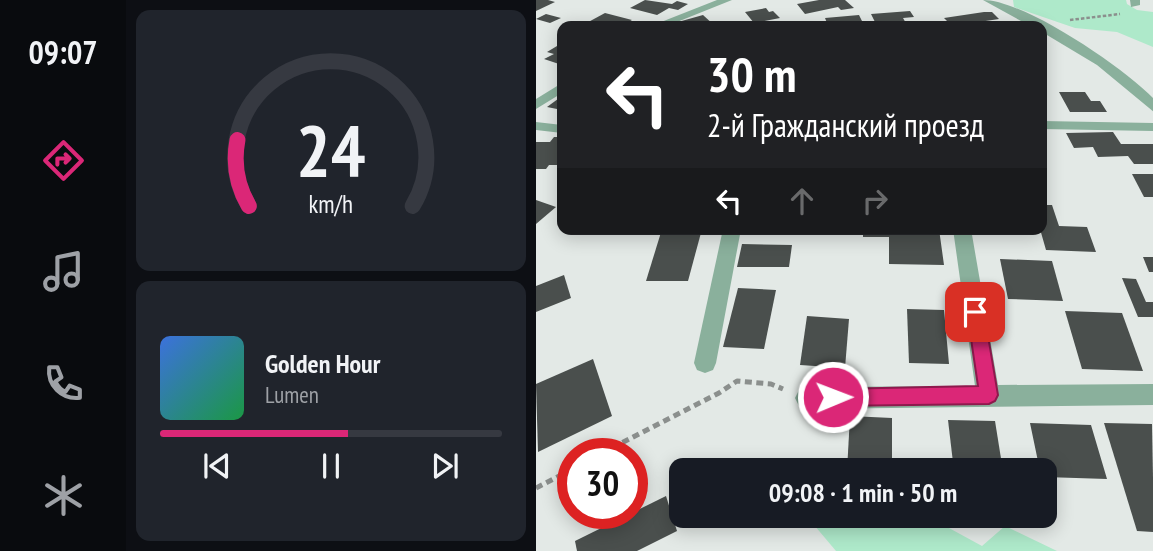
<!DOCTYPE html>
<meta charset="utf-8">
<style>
:root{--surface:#171b24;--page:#20242c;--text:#f1f3f6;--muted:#9ea1a6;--line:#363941;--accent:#db2777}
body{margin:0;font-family:"PT Sans Narrow",sans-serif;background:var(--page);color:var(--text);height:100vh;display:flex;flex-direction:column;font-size:26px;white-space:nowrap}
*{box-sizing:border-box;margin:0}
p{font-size:23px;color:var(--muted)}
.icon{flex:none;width:38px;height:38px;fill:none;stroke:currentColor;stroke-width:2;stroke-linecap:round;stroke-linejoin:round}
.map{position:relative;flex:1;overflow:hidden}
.details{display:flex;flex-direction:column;gap:10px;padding:10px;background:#0d0f14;width:410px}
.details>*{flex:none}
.hud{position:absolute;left:21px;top:21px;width:490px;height:214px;border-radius:14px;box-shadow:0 4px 18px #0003;background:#202124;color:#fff;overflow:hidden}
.speed{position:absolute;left:21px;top:438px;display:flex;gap:14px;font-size:35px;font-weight:700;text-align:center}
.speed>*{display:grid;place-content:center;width:91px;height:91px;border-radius:50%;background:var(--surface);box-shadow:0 4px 18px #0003;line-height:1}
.speed .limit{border:10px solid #d22;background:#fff;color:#111}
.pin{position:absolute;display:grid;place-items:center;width:60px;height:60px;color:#fff;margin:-30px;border-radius:14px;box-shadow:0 4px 10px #0006}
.me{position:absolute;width:77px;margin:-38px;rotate:89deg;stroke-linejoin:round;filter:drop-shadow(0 0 5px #0008)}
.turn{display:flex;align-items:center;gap:24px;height:147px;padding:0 35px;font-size:32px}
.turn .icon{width:91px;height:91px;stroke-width:2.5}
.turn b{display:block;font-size:49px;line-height:60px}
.lanes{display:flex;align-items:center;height:66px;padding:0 35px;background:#0003;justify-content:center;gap:35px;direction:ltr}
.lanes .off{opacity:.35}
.details .widget{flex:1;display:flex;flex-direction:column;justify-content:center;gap:10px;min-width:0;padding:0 24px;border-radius:14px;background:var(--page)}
.details .dial{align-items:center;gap:0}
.dial svg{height:182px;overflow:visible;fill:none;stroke:var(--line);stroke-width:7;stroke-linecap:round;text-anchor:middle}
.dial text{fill:var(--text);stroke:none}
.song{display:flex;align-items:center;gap:21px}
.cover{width:84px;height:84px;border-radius:10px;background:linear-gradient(135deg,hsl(220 70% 55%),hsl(140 70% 35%))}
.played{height:7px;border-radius:4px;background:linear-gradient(90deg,var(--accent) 55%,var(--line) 55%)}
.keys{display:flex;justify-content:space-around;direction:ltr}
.trip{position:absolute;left:133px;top:458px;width:388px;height:70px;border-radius:14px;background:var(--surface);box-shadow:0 4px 18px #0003;font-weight:700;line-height:70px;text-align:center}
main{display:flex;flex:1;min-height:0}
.tab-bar{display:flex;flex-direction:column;width:126px;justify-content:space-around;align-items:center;background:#090b0e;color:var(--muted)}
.tab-bar .icon{width:49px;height:49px}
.tab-bar .selected{color:var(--accent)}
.tab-bar b{font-size:32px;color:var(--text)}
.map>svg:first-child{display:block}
.green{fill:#aee9ca}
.building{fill:#4a4f4d}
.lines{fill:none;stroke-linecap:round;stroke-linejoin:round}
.path-far1{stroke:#8b8f8d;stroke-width:2.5;stroke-dasharray:3.5 2;stroke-linecap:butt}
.path{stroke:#8b8f8d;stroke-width:5;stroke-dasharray:7 4.5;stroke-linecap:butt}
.minor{fill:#8ab09c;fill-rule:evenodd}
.route{fill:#db2777;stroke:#8e194d;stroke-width:2}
</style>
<main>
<nav class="tab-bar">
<b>09:07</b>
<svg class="icon selected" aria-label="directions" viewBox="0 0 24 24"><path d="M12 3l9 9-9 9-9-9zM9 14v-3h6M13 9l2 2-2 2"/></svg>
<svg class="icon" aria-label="music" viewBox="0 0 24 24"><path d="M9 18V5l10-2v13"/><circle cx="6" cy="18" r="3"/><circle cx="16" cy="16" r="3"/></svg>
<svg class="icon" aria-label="phone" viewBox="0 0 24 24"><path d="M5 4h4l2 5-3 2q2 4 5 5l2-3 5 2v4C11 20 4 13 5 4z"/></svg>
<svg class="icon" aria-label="climate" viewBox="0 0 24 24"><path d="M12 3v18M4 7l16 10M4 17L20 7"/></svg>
</nav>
<section class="details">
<div class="widget dial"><svg viewBox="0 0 100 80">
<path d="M14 69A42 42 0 1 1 86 69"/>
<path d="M14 69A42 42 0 0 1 9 40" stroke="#db2777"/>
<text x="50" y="56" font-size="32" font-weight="700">24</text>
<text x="50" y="72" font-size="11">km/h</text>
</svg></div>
<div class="widget">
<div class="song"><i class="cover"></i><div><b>Golden Hour</b><p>Lumen</p></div></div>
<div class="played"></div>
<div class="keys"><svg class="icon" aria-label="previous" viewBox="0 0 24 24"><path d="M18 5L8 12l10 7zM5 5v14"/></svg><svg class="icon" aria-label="pause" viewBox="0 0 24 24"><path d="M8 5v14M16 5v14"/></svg><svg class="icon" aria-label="next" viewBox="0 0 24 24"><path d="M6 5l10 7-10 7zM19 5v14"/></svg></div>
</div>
</section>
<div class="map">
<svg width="618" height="551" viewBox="0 0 618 551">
<rect width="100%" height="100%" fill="#e3e9e6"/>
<g class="green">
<path d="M477,0H590L591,4L601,10L617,12V47L581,32L539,28L478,7Z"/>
<path d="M274,516H391L446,546L469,526L521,551H300L273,519Z"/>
</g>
<g class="building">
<path d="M0,0H12L19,2L0,11Z"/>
<path d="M109,0L136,4L141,1L152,4L142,10L133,8L121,15L94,8Z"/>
<path d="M283,0H309L318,8L305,10L302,7L269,14L261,4Z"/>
<path d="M230,8L233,12L237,11L244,18L218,23L209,12Z"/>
<path d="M374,11L378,17L367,18L371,25L363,26H341L335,14Z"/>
<path d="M448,12H456L463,19L416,26L408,18Z"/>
<path d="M69,13L96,20L86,26H45Z"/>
<path d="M10,14L25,18L14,23L0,19Z"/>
<path d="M167,15L179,26H147L142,22Z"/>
<path d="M323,15L328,25L286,26L285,24L291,23L289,18Z"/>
<path d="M26,43V65L8,59L18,54L11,52Z"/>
<path d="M523,92H549L555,101H564L571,112H534Z"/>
<path d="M26,96V110L11,107Z"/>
<path d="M577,132L585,144H618V164H598L592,156L562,157L557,147L538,148L530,133Z"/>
<path d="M18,137H26L22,146H26V165H13L10,169H0V142H14Z"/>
<path d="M596,174H618V197H608Z"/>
<path d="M0,200L20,207L0,224Z"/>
<path d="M506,205H516L523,226L551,227L560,252L510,250L504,229Z"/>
<path d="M126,229H166L152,281H110Z"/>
<path d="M327,229H403L408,265L353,264V237H327Z"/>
<path d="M206,244L256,245L253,267H201Z"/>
<path d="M607,257H618V272H613Z"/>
<path d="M464,259L516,261L527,301L472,299Z"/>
<path d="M28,275L35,298L0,312V286Z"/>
<path d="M586,278L600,279L610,302H618V317H602Z"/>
<path d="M202,288L240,290L228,349L187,347Z"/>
<path d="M371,309L408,310L413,364L373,363Z"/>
<path d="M529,311L586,313L607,371L546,369Z"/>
<path d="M271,316L313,319L309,368L264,365Z"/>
<path d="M57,359L76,416L2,452L0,384Z"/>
<path d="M314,416L356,418V471H311Z"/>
<path d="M412,420L459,421L467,471H418Z"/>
<path d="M494,423L555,425L571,479L509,477V471H504Z"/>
<path d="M568,423L616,424L618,532L601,531Z"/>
<path d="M130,496L141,531L101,551H41L39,541Z"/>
</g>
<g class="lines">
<path class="path-far1" d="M534,20L584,14"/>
<g class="path">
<path d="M66,453L183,393L201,381L235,384L247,389"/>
<path d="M0,488L37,469"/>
</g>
<g class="minor">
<path d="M181,0H196L131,26H115Z"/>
<path d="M447,0C489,0 588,68 618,99V112L561,65L506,32V26H459L465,23L485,21Z"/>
<path d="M594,0H604V5L595,7Z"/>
<path d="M26,83V93L0,109V99Z"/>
<path d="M506,121L618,123V131L506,129Z"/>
<path d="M0,122L26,125V133L0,130Z"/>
<path d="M187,229H205L180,363L177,370L169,373L161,370L158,363Z"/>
<path d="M417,229H435L462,385L618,384V405L271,409L263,406L259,398L263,390L271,387L439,386Z"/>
</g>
</g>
<path class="route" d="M439,305L445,307L448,312L462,395L459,401L453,404L297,406L290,404L288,397L290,391L297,389L442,386L431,312L433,307Z"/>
</svg>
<div class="speed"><div class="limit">30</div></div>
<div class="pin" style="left:439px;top:312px;background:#d93025"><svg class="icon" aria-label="arrive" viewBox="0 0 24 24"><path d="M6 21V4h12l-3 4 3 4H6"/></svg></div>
<svg class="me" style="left:297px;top:397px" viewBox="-20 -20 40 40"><circle r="17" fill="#db2777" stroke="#fff" stroke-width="3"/><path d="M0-11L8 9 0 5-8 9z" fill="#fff"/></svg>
<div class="trip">09:08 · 1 min · 50 m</div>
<div class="hud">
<div class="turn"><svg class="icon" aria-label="left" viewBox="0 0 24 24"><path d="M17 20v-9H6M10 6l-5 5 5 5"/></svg><div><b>30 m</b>2-й Гражданский проезд</div></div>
<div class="lanes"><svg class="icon" aria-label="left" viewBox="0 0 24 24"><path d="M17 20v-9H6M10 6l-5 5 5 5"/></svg><svg class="icon off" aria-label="ahead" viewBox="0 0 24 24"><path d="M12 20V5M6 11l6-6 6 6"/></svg><svg class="icon off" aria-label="right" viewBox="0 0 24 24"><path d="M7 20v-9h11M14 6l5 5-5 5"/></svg></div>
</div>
</div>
</main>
